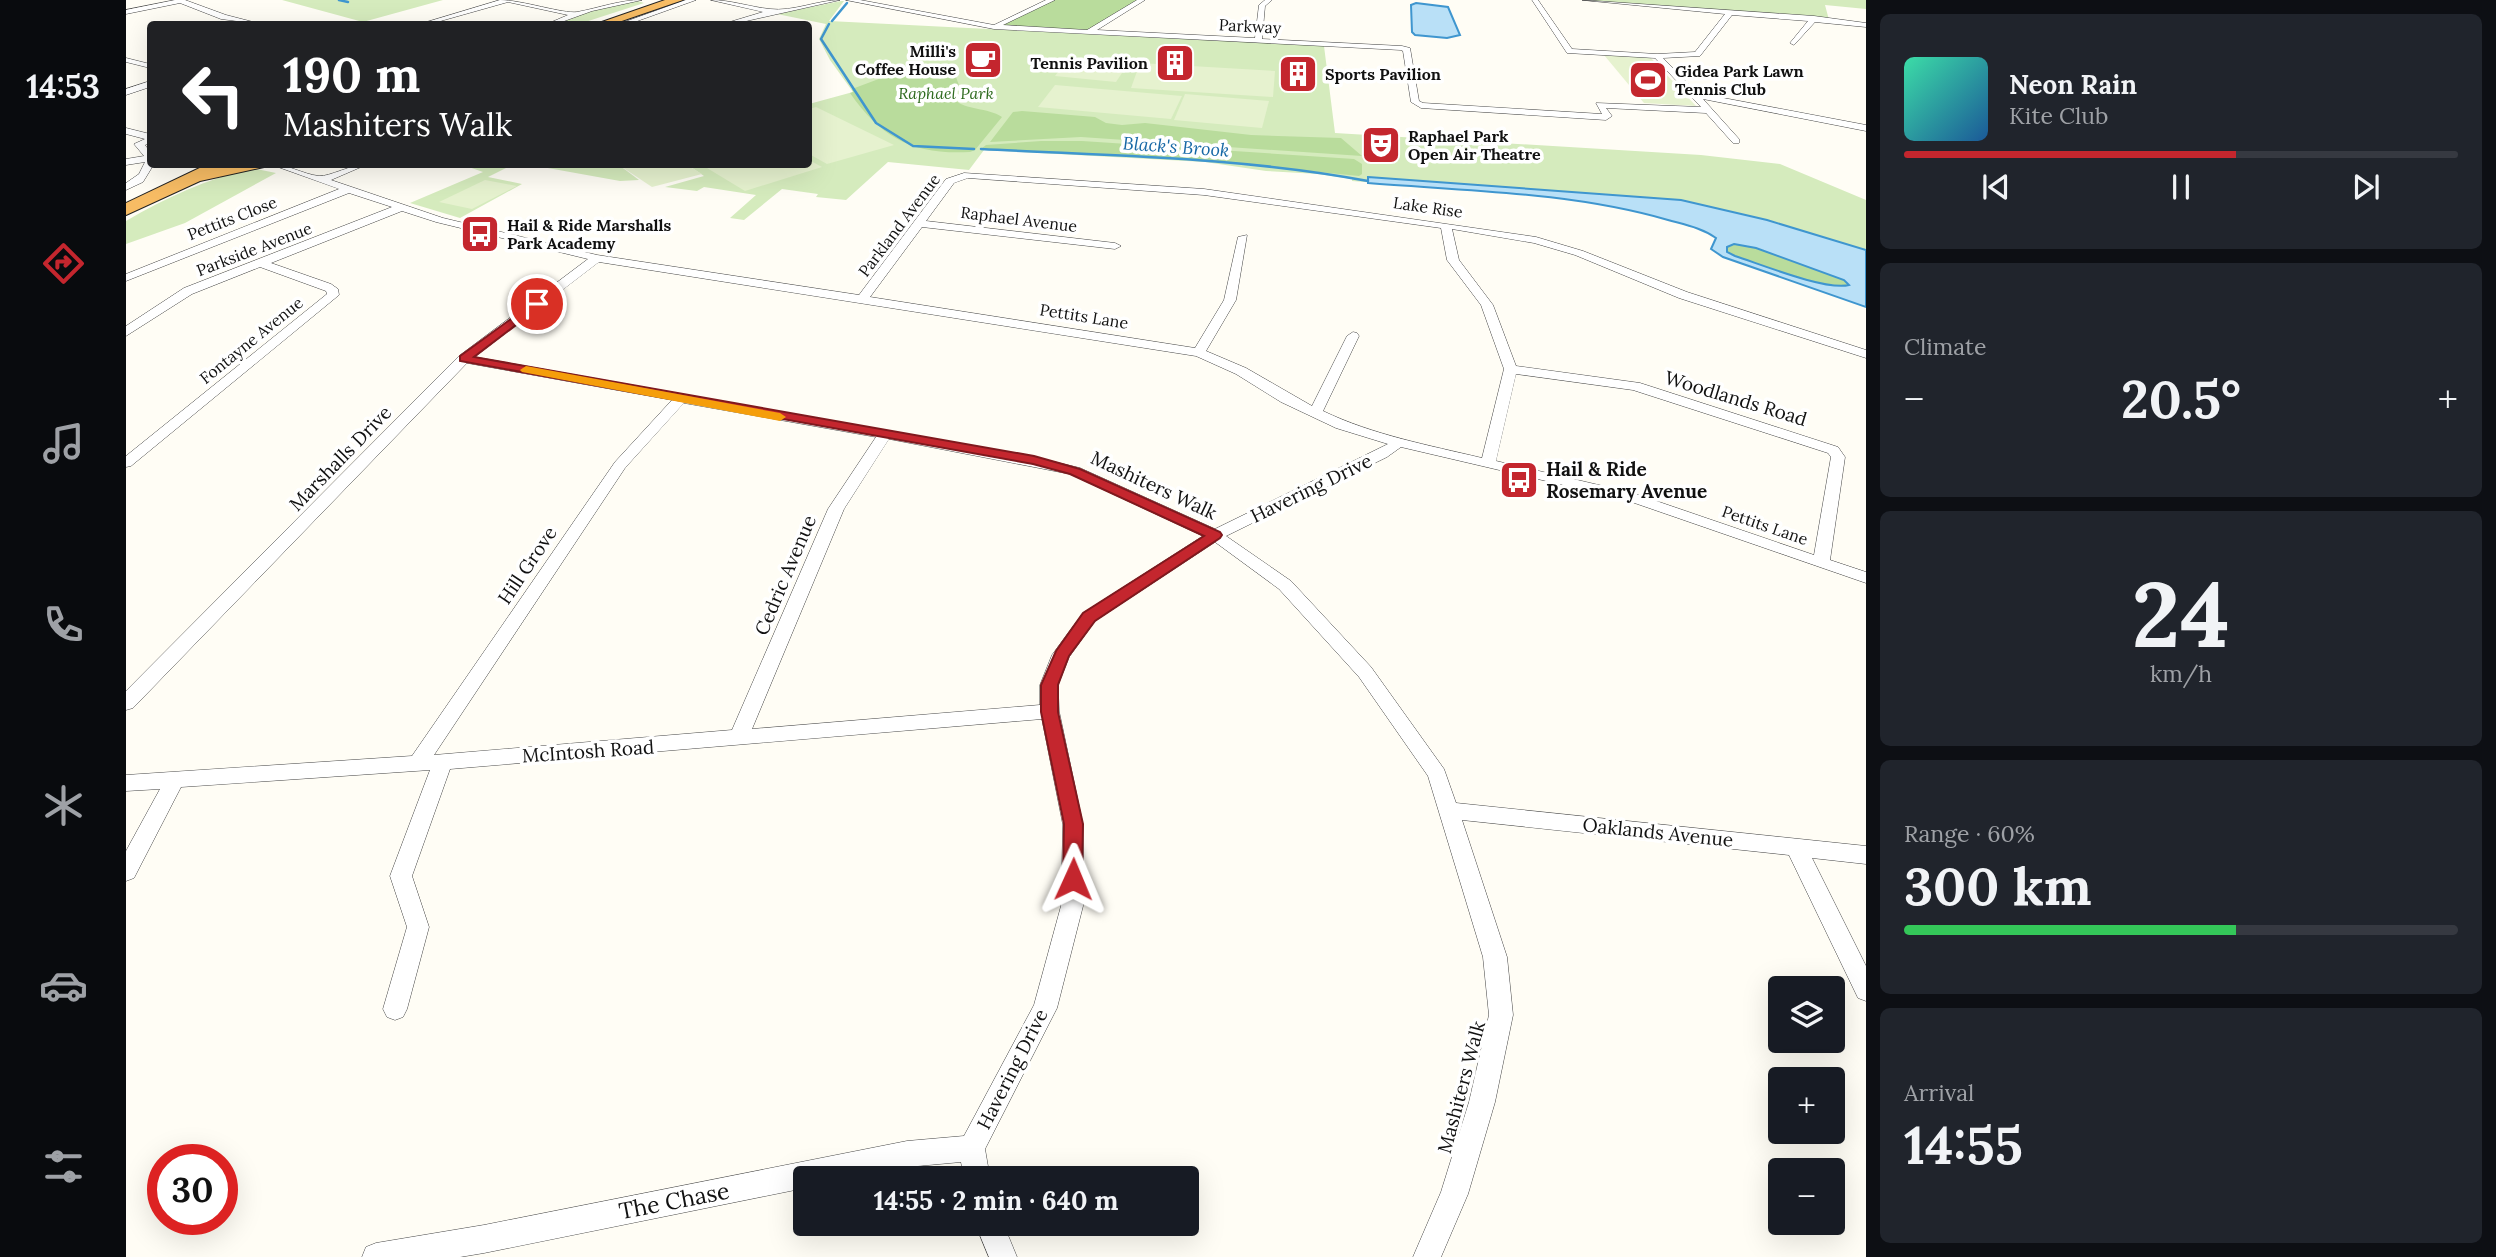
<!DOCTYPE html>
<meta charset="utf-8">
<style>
:root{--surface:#171b24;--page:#20242c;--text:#f1f3f6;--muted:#9ea1a6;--line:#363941;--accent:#c4262e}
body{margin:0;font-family:Lora,serif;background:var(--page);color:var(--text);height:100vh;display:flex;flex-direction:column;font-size:26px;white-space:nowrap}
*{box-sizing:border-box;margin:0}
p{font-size:23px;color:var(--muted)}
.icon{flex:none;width:38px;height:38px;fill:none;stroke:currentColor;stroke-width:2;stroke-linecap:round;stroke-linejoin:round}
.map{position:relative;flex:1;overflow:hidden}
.drawer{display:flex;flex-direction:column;gap:14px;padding:14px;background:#0d0f14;width:630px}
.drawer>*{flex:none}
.guide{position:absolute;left:21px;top:21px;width:665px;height:147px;border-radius:7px;box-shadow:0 7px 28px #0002;background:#202124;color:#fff;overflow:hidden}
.fabs{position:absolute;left:1642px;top:976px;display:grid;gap:14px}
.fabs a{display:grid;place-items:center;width:77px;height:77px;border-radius:7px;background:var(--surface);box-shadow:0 7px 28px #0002;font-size:35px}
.speed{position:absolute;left:21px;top:1144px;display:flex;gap:14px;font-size:35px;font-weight:700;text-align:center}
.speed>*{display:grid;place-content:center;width:91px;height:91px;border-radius:50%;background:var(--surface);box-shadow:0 7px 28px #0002;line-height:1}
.speed .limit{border:10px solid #d22;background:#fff;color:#111}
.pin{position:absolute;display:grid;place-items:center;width:60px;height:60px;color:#fff;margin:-30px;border:4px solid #fff;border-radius:50%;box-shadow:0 2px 7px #0007}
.me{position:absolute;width:77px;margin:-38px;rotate:1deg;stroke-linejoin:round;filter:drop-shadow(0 0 5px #0008)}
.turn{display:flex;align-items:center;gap:24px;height:147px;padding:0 21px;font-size:32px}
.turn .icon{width:91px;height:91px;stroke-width:2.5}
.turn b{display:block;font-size:49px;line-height:60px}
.big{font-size:52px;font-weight:700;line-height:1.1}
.drawer .card{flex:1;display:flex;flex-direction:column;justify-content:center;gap:10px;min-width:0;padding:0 24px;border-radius:10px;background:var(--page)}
.drawer .dial{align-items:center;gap:0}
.dial b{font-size:91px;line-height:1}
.song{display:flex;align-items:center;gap:21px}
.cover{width:84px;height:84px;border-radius:10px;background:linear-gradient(135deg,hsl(160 70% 55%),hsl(210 70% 35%))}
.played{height:7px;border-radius:4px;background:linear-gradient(90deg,var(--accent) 60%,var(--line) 60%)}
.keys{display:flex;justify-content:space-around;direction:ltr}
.heat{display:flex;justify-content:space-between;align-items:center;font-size:38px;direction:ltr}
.charge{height:10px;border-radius:5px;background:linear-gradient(90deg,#34c759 60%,var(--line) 0)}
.trip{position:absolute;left:667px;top:1166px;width:406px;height:70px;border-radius:7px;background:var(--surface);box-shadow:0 7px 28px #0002;font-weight:700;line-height:70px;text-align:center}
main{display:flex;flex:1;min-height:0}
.menu{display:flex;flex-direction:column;width:126px;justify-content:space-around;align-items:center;background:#090b0e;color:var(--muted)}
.menu .icon{width:49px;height:49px}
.menu .on{color:var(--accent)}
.menu b{font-size:32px;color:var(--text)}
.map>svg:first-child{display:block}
.green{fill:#d5ebbd}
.forest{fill:#b9dc9c}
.pitch{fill:#e6f2cf}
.water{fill:#b9e0f7;stroke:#3f96cf;stroke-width:2;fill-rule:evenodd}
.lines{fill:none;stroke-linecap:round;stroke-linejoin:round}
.stream{stroke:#3f96cf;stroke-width:2.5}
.minor-casing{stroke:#444;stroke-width:1}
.trunk-casing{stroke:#222;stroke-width:2}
.minor{fill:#fff;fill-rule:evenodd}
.trunk{fill:#f7bc64;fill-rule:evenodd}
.route{fill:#c4262e;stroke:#7f191e;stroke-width:2}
.slow{fill:#f59e0b}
.labels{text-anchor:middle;stroke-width:7;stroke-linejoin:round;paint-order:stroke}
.far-street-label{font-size:16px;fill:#111;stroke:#fff}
.far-poi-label{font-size:16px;font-weight:bold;fill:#111;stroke:#fff;text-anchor:start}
.far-park-label{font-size:16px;font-style:italic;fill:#2f6b1f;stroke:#fff}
.far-water-label{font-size:18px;font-style:italic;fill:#1768a6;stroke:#fff}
.street-label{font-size:19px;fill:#111;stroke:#fff}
.poi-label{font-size:19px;font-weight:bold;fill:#111;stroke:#fff;text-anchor:start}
.near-street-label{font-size:23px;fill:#111;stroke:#fff}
</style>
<main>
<nav class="menu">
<b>14:53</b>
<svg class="icon on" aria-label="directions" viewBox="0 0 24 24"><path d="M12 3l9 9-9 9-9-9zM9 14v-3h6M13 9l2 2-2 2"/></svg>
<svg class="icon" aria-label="music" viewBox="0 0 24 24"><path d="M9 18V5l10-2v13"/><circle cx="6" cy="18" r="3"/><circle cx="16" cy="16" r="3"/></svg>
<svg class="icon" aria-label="phone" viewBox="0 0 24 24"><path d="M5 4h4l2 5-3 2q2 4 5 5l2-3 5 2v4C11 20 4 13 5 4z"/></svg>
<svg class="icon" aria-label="climate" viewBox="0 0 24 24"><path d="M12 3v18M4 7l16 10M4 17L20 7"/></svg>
<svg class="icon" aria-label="car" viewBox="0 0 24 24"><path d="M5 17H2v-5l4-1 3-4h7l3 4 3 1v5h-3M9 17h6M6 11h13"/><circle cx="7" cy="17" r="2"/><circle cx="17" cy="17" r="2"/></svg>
<svg class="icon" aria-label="filters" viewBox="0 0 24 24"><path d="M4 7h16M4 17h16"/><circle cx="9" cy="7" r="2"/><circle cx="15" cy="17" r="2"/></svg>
</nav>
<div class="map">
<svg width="1740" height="1257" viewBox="0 0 1740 1257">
<rect width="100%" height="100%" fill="#fffdf5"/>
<g class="green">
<path d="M156,0H317L237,22Z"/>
<path d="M1459,0H1740V9L1699,5L1703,20Z"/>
<path d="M512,1L518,3L453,24H429L467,10Z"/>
<path d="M715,1H718L703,21L1198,46L1209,133L1575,155L1654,164L1740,200V307L1597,257L1585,249L1590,238C1576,229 1559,225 1542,220C1440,191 1331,190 1226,181V179L1192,174L1140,171L1079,162L858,150L843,170L762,162L720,200L690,197L692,194L656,189L618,220L604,218L630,195L578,187L571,191L539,187L578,176L562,165L682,164L683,104L727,92L704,60L693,39L700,24L651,14Z"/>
<path d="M337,165H386L362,177L396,184L334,218L284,203L357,172Z"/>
<path d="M405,165H493L513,180L494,181Z"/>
<path d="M126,168L150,173L59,223L0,244V221C39,198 81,179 126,168Z"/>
</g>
<g class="forest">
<path d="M926,0H1016L962,32L868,27Z"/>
<path d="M777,75L830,77L834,88L827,99C841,111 861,107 876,117L849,150L844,152C788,155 756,139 724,93L727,92L726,89L758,77Z"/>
<path d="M896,111L969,117L980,123L996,125L1019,123L1125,135L1215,138L1236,156L955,137L864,142L887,112Z"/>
<path d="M915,141H956L1228,159L1236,164V174L1233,176L1072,160L855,149L860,145Z"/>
<path d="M1616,243L1718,280L1723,285C1700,290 1624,263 1601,252V247Z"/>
</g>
<g class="pitch">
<path d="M1478,55L1524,57L1570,106L1518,103Z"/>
<path d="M1014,63L1149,71L1147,97L1005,88Z"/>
<path d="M937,65H938L998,70L990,82L929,76Z"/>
<path d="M929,85L1056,96L1045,119L912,107Z"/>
<path d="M1059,94L1143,101L1136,128L1048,120Z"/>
<path d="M690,107L768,145L701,164L683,154V109Z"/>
<path d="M683,160L696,167L619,191L576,165L682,164Z"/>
<path d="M493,165H561L576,174L526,187Z"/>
<path d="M359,180L391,186L346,209L313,202Z"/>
</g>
<g class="water">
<path d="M1290,3L1322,7L1334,35L1321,38L1289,35L1286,32L1285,5Z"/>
<path d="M1242,177L1555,200L1641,220L1740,250V307L1597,257L1585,249L1590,238C1576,228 1560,225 1542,220C1445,192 1342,191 1242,183ZM1608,244L1630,248L1718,280L1723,285C1700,291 1634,264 1609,256L1601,252V247Z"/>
</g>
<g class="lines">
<g class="stream">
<path d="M213,0L222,2"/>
<path d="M706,21L721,3"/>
<path d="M703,24L695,39L750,123L787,146L848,149"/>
<path d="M855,149C984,156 1115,157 1242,181"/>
</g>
<g class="minor-casing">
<g id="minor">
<path d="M49,0H59L100,15L135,24L95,19L54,3L0,14V10Z"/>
<path d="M374,0C396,0 437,14 451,12C473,8 493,0 516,0L466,11L430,24H421L442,15L382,2L304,24H294Z"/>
<path d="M560,0H570L503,24H493Z"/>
<path d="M585,0C605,0 624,7 644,9C666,12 692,0 714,0L607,24H597L637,12Z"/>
<path d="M720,0H734L868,25L920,0H929L877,25L961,30L1011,0H1019L971,30L1129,38L1133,5L1139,0H1146L1139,6L1136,39L1276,46L1284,48L1293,101L1297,103L1476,114L1470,103L1575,107L1529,58L1441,53L1406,0H1412L1446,49L1531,54L1569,52L1599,14L1456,0L1688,16L1740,23V27L1689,22L1668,45L1664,43L1682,21L1606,15L1574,56L1537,58L1571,93L1740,125V131L1577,99L1613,139V143H1607L1580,113L1480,108L1486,116L1480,120L1295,108L1285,102L1277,51L1275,50L868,29Z"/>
<path d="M0,58L24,64V68L0,62Z"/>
<path d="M21,82H24V87L0,95V89Z"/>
<path d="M0,128L24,134V143L19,145L24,152V164H28L17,182L0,190V183L13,174L19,162L0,165V159L18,156L8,144L19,139L0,134Z"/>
<path d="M144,164C162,164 176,174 193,176C203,177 226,164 242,164L205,180L317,218L471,255L733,295L820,179L838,173L1078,189L1410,237L1457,251L1561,292L1740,350V358L1553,298L1449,255L1408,243L1326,229L1333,260L1367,305L1390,366L1514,383L1712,447L1719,457L1704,560L1740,572V583L1497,499L1275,447L1261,457L1100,536L1165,581L1245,667L1318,769L1330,803L1740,846V864L1686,858L1740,966V1001L1732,998L1663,855L1336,820L1381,957L1387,1015L1369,1102L1342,1194L1315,1257H1287L1315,1192L1343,1102L1363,1015L1357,957L1302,776L1233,677L1153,589L1089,542L969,621L943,657L932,685L933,711L957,825V906L931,1008L859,1149L864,1178H838L835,1162L781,1167L729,1178H679V1188L358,1253L334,1257H236L240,1247L250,1243L358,1225L781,1141L838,1136L908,1005L935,906L937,825L916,719L324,769L286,876L303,927L281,1009L277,1017L269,1020L261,1017L257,1009L281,927L264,876L304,770L55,787L8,878L0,881V851L34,789L0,791V775L286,756L489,462L546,400L341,363L7,708L0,710V691L333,356L462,259L310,222L276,211L145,263L205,284L212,289L213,295L5,466L0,467V456L201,294L200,291L134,267L66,294L0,336V326L58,288L266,207L223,193L0,281V274L213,189ZM842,178L1078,195L1315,228L1321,260L1355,305L1378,369L1356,458C1302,445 1247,435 1197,411L1233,336L1231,333L1227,332L1221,336L1186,406L1120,368L1080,351L1110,300L1121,235L1112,237L1098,300L1069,348L744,297L796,227L989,249L995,246L989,243L800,221L828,183ZM473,262L1070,356L1110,374L1155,402L1210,428L1262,444L1089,529L954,468L908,457L349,357ZM1390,374L1507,390L1702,453L1705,457L1688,555L1507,493L1370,461ZM558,403L750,437L702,509L606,730L308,755L499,468ZM763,439L944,474L1077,536L957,613L926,655L914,685V705L626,729L718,509Z"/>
<path d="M849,1223H877L891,1257H863Z"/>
</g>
</g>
<g class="trunk-casing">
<g id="trunk">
<path d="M539,0H557L487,24H470Z"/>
<path d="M82,164H140L138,167L74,181L0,215V203Z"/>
</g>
</g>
<use href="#minor" class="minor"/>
<use href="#trunk" class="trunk"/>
</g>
<path class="route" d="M411,300L415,301V306L348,357L908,456L954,469L1094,532L1096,535L1094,538L969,621L943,656L932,685V712L957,824L956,879L954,885L947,887L940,885L937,879L938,824L915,712V685L930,651L957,613L1078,536L944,474L907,464L334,361V356Z"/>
<path class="slow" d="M400,366L654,413L660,417L654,421L396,372L394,370Z"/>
<defs>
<g id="cafe-square" transform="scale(2.0125)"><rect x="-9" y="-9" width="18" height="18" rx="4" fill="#c4262e" stroke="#fff"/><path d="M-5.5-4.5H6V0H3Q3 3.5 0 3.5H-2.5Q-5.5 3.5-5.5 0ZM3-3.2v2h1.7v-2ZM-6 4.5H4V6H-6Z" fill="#fff"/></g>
<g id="building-square" transform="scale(2.0125)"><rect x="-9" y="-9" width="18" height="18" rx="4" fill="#c4262e" stroke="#fff"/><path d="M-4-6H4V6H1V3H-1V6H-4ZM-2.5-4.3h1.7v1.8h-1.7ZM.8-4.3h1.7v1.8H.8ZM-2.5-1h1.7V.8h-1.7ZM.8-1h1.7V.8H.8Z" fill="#fff"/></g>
<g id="stadium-square" transform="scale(2.0125)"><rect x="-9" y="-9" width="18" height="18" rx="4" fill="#c4262e" stroke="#fff"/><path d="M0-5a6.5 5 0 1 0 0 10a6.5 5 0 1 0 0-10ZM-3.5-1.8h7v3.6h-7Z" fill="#fff"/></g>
<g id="theatre-square" transform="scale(2.0125)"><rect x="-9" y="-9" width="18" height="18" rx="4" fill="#c4262e" stroke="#fff"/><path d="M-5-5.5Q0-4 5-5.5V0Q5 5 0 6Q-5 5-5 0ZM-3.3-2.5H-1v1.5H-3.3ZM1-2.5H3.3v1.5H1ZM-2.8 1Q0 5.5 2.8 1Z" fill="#fff"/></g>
<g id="bus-square" transform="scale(2.0125)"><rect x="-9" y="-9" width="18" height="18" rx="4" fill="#c4262e" stroke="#fff"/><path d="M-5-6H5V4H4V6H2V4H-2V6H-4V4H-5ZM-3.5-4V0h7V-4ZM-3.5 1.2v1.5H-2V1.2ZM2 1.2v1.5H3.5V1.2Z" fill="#fff"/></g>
</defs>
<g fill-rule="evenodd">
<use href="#cafe-square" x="857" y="60"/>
<use href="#building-square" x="1049" y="63"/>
<use href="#building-square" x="1172" y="74"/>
<use href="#stadium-square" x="1522" y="80"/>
<use href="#theatre-square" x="1255" y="145"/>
<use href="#bus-square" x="354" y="234"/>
<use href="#bus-square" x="1393" y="480"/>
</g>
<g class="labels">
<g class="far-street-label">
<text transform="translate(1124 26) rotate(3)" y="6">Parkway</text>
<text transform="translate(1302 207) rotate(8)" y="6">Lake Rise</text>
<text transform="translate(106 218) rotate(-21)" y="6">Pettits Close</text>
<text transform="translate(893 219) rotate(7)" y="6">Raphael Avenue</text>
<text transform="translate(773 225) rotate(-53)" y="6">Parkland Avenue</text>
<text transform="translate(128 249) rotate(-21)" y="6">Parkside Avenue</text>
<text transform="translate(958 316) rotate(9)" y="6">Pettits Lane</text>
<text transform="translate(125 340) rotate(-39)" y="6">Fontayne Avenue</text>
<text transform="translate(1639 525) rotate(19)" y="6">Pettits Lane</text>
</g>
<g class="far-poi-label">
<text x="830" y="57" text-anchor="end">Milli's<tspan x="830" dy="18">Coffee House</tspan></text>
<text x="1022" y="69" text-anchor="end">Tennis Pavilion</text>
<text x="1549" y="77">Gidea Park Lawn<tspan x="1549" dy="18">Tennis Club</tspan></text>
<text x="1199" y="80">Sports Pavilion</text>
<text x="1282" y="142">Raphael Park<tspan x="1282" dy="18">Open Air Theatre</tspan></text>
<text x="381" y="231">Hail &amp; Ride Marshalls<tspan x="381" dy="18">Park Academy</tspan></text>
</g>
<g class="far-park-label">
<text x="820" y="99">Raphael Park</text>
</g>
<g class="far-water-label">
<text transform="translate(1050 147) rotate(4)" y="6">Black's Brook</text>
</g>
<g class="street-label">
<text transform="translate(1610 398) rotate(17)" y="7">Woodlands Road</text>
<text transform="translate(214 458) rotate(-46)" y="7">Marshalls Drive</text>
<text transform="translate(1028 485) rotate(25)" y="7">Mashiters Walk</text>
<text transform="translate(1185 488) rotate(-26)" y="7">Havering Drive</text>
<text transform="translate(401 565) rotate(-56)" y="7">Hill Grove</text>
<text transform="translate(659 575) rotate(-67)" y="7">Cedric Avenue</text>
<text transform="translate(462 751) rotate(-4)" y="7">McIntosh Road</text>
<text transform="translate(1532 832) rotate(6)" y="7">Oaklands Avenue</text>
<text transform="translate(886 1069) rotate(-63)" y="7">Havering Drive</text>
<text transform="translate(1335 1087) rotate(-75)" y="7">Mashiters Walk</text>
</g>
<g class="poi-label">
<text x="1420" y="476">Hail &amp; Ride<tspan x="1420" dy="22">Rosemary Avenue</tspan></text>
</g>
<g class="near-street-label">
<text transform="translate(548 1201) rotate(-11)" y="8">The Chase</text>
</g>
</g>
</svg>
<div class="fabs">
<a><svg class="icon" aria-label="layers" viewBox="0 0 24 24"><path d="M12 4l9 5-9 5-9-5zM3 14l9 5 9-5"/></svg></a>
<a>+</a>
<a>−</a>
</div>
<div class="speed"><div class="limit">30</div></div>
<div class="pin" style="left:411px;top:304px;background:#d93025"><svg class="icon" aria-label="arrive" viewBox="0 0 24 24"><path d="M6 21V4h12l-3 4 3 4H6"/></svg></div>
<svg class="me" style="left:947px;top:879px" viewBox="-20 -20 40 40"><path d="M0-17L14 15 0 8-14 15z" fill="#c4262e" stroke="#fff" stroke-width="4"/></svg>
<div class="trip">14:55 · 2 min · 640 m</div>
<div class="guide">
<div class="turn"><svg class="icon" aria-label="left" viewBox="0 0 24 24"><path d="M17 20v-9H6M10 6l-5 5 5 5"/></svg><div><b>190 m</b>Mashiters Walk</div></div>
</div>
</div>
<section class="drawer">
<div class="card">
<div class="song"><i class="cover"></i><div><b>Neon Rain</b><p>Kite Club</p></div></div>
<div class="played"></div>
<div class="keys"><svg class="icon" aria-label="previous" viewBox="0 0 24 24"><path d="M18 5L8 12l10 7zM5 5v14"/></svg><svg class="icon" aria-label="pause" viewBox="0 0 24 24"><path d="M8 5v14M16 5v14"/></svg><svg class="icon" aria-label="next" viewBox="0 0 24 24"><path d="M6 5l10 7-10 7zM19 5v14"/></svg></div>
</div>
<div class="card"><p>Climate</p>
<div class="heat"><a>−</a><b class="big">20.5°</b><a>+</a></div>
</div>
<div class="card dial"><b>24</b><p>km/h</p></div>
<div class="card"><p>Range · 60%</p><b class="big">300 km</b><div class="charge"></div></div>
<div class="card"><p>Arrival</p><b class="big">14:55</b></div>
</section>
</main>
